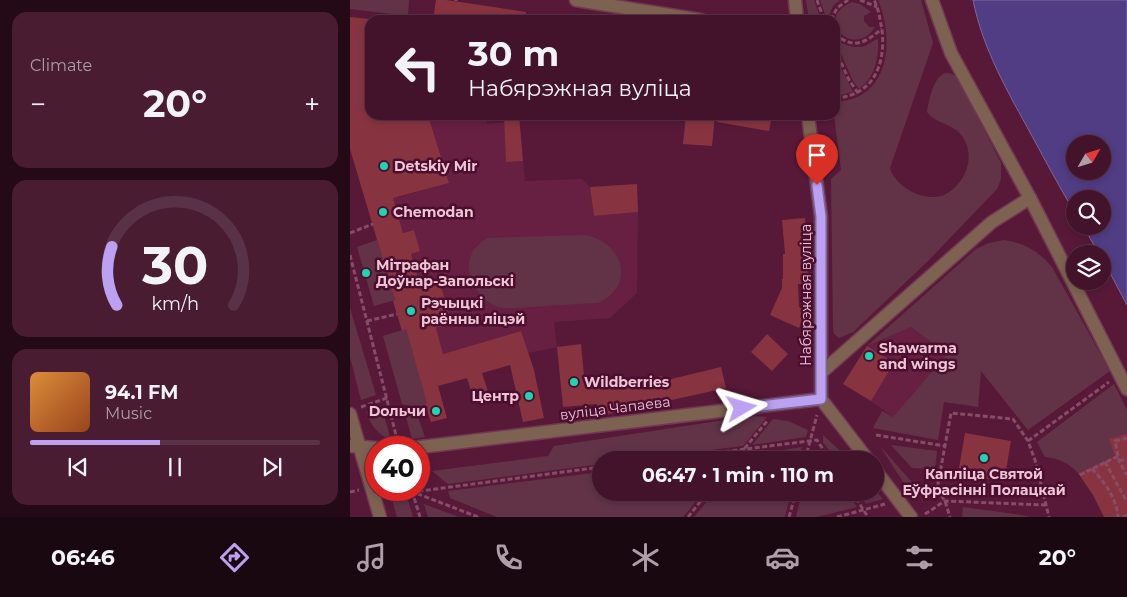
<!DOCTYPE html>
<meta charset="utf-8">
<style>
:root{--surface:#42132a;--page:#491c32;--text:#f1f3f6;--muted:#ae9ea8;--line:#5a3247;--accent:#bca0f2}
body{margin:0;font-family:Montserrat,sans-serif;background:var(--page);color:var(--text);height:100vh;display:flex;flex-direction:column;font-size:19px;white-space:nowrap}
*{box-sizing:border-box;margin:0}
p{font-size:16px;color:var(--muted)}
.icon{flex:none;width:28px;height:28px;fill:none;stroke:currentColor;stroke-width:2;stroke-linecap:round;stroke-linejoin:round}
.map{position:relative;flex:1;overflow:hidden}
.details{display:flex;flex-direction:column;gap:12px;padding:12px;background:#240a17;width:350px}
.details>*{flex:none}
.guide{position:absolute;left:15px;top:15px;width:475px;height:105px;border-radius:15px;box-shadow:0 2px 8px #0003,0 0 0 1px var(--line);background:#42132a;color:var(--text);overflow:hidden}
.needle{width:32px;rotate:51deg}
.controls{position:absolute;left:716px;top:135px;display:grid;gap:10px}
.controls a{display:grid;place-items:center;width:45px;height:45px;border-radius:50%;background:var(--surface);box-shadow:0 2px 8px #0003,0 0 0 1px var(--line);font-size:25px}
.speed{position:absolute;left:15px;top:436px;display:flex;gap:10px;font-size:25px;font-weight:700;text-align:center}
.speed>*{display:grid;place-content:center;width:65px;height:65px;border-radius:50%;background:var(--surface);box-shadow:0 2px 8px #0003,0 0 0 1px var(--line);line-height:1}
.speed .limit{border:8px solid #d22;background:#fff;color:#111}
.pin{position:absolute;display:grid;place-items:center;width:42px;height:42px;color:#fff;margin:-51px -21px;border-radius:50% 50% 50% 0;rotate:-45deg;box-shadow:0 0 5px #0007}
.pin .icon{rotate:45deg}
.me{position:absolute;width:55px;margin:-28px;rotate:83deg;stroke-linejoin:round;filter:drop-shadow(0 0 4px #0008)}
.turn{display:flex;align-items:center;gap:18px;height:105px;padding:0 20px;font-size:22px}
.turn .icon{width:65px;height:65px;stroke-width:2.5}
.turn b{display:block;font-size:35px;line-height:42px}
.big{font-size:38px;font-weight:700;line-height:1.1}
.details .widget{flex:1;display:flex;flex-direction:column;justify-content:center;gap:8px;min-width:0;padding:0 18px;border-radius:15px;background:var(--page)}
.details .dial{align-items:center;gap:0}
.dial svg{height:130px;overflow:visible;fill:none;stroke:var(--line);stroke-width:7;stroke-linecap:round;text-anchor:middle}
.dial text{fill:var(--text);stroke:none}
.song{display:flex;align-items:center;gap:15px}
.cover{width:60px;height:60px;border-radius:8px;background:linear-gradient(135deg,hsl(30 70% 55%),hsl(20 70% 35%))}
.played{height:5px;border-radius:2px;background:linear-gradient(90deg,var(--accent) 45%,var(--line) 45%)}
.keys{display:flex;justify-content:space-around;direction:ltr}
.heat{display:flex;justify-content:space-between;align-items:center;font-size:28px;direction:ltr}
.trip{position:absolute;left:242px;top:451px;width:292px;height:50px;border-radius:25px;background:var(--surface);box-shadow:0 2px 8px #0003,0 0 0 1px var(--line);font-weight:700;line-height:50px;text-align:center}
.dock{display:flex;height:80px;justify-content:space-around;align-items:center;background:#1a0811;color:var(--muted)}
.dock .icon{width:35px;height:35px}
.dock .selected{color:var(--accent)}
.dock b{font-size:22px;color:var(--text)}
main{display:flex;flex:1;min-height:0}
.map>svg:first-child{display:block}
.built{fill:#672042}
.green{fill:#623347}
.water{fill:#513d83;stroke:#80669b;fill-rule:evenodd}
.building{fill:#873440}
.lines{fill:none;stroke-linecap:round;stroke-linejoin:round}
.minor-casing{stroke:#733854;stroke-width:15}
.path{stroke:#854d67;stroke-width:3;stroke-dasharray:5 2.5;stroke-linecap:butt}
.minor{stroke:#7e6251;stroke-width:12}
.route-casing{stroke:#7a689d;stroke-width:12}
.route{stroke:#bca0f2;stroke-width:9}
.poi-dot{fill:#1ed5b1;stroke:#4c0e2e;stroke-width:2}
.labels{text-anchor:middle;stroke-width:5;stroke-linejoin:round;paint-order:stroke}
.poi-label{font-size:14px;font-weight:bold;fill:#edc5d4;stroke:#4c0e2e;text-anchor:start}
.street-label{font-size:14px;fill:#edc5d4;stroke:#4c0e2e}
</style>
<main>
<section class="details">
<div class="widget"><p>Climate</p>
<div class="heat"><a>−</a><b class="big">20°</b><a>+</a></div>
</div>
<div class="widget dial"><svg viewBox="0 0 100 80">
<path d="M14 69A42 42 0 1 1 86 69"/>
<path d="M14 69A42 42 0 0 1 11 33" stroke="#bca0f2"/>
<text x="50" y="56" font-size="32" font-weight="700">30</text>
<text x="50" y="72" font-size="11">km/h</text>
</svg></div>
<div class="widget">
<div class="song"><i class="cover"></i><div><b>94.1 FM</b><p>Music</p></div></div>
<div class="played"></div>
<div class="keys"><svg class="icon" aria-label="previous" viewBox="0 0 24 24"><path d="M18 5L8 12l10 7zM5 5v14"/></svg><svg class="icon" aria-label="pause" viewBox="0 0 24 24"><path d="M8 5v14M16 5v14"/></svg><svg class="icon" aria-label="next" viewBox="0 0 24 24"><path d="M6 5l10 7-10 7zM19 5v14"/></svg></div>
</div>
</section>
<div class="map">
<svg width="777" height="517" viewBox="0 0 777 517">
<rect width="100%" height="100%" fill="#581938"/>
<g class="built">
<path d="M78,115H136L137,124L169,121L156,162L173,161L175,181L232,179L240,187L244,216L288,212L287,293L260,318L204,322L207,347L178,353L171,331L93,354L86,328L102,323L89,280L70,286L61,254L70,251L64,230L53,233L41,192L49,197L99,183Z"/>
<path d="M561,327L597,354L543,417L521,401L544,363L517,346Z"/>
</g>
<g class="green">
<path d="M0,0H59L58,16L0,9Z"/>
<path d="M456,0H464L471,20H459Z"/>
<path d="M470,0H490L483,6L477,20Z"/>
<path d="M528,0H571L583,43L540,168C545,187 575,203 594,195C615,185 627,157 612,136C604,124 586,124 577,112C579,98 587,59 608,78L651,163V179L647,189L577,262L503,332L489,338L484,334L483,327L481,179L491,170L484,115H485V102C540,100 545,40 528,0Z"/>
<path d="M502,2L510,4L521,12L514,16V21L519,27H525C504,60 462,19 502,2Z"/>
<path d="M528,39C529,58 525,78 509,89L503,81L485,40C495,45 507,50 517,45C521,43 524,40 528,39Z"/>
<path d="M485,56L503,92L491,95L485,94Z"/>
<path d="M235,235C273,242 287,285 248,303C226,304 205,305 183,307C172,307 159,310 149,307C133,302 121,286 119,270C118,255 125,246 137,238Z"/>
<path d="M27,240L45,300L24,306L7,247Z"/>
<path d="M654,240C675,243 688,251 702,267L760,371L678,430L631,371L628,407L594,402L588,440L523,428L532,411L543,417L597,354L561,327L517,346L626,249L639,243Z"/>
<path d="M0,308L26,395L11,400L0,357Z"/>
<path d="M56,329L74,390L91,399L66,408L52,404L33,336Z"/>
<path d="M764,384L777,410V434L765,456L728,473C719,463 708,458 695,457L687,442Z"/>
<path d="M25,408L30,409L33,412L41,440C27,434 21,425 16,412Z"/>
<path d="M54,410L68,417L75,437L62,439Z"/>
<path d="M401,416L417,417L393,446L282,460H251V464L98,484L82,471L198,456L204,446Z"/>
<path d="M423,419L438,421L458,430L456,437L402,445Z"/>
<path d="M473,435L500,460H486L473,442Z"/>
<path d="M541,445L587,451L585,469L562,468Z"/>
<path d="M530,446L567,488L559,491Z"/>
<path d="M452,447L449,460H391L394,456Z"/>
<path d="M251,472V492L353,493L333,517H147L100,498L98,491Z"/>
<path d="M39,490H55L63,517H47Z"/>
<path d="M526,491L533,499L516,504L508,493L526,492Z"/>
<path d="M364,493V492L441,493L435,517H344Z"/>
<path d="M452,493H498L507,507L467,517H446Z"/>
<path d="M74,504L109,517H78Z"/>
<path d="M613,507L678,516L679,517H612Z"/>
</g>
<path class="water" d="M623,0H777V305L753,260L752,254H749L733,226H752V199H725V213C710,188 696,162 682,136C658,92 633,50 623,0ZM725,144H752V171H725Z"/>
<g class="building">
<path d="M86,0H96L176,12L175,20H83Z"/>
<path d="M0,17L20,19V115H78L99,183L43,198L53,233L64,230L70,251L61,254L70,286L89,280L102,323L86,328L93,354L171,331L184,370L194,418L173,422L160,365L132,373L140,398L125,403L117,378L88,386L97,418L81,422L75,404L77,403L56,329L52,331L43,301L45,300L0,149Z"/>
<path d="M154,115H169L173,161L156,162Z"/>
<path d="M336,115H365L362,146L333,144Z"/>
<path d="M368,115H422L419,131L367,122Z"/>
<path d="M287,184L288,212L244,216L240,187Z"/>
<path d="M455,218L459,283L448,284L449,307L457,311L449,328L420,315L432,288V279H433V254H435L432,220Z"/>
<path d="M417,334L438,354L422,371L401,352Z"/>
<path d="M231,344L235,386L271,379L272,384L312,376L313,381L371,367L376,388L249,416L247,404L213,407L207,347Z"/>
<path d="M517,346L544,363L521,401L493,384Z"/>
<path d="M615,433L661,441L654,482L608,474Z"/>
<path d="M777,434V517H754L743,495L728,473L765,456L759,439Z"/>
</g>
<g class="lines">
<g class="minor-casing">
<g id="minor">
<path d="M226,0L351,20"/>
<path d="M445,0L447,20"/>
<path d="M582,0L601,53L680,198L777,389"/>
<path d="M458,115L471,217V399L518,460"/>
<path d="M472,372L642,222L680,198"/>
<path d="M0,414L30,517"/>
<path d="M0,446L26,448"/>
<path d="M62,448L471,399"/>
<path d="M526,471L561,517"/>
</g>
</g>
<g class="path">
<path d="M467,0L474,20"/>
<path d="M510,0L527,7"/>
<path d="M106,1V0"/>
<path d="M481,20L487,8L498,0"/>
<path d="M485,34C504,50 514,43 532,29"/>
<path d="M485,49L499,80L508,93"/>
<path d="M485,98C523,96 536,65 532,30C530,20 529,9 524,0"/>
<path d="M0,233L23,224"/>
<path d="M0,255L48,443"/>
<path d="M17,321L47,314"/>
<path d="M11,407L37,398"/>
<path d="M526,435L595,446"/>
<path d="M777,438L765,441L769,461L777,475"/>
<path d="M678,441L759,382"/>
<path d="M308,460L467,440L480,460"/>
<path d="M385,460L418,420"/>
<path d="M455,460L467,415"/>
<path d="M769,461L777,459"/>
<path d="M755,462L777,502"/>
<path d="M742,469C754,481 767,499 768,517"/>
<path d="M730,475L768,456"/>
<path d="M587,489L595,501L600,517"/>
<path d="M62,491L70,517"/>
<path d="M0,492L9,490"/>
<path d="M502,492L518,517"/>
<path d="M562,496L587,489L601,413L663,419L678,441L685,460L699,517"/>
<path d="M575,514L595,501L695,505"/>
<path d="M128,517L63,492L251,467"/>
<path d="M338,517L358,492"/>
<path d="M439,517L446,492"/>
<path d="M487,517L535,504"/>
<path d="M773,517L777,515"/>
</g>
<use href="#minor" class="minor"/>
</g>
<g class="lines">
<g class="route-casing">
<path id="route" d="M392,408L471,399V217L467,185"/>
</g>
<use href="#route" class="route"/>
</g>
<g class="poi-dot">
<circle cx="34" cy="166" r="5"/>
<circle cx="33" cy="212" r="5"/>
<circle cx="16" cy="273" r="5"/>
<circle cx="61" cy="311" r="5"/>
<circle cx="519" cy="356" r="5"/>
<circle cx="224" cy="382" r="5"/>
<circle cx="179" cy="396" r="5"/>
<circle cx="86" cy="411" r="5"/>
<circle cx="634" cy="458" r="5"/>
</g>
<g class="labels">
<g class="poi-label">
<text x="44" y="171">Detskiy Mir</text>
<text x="43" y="217">Chemodan</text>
<text x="26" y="270">Мітрафан<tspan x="26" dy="16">Доўнар-Запольскі</tspan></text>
<text x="71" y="308">Рэчыцкі<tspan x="71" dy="16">раённы ліцэй</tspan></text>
<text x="529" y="353">Shawarma<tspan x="529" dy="16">and wings</tspan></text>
<text x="234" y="387">Wildberries</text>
<text x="169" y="401" text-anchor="end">Центр</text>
<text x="76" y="416" text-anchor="end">Doльчи</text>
<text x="634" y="479" text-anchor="middle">Капліца Святой<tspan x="634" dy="16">Еўфрасінні Полацкай</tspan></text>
</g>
<g class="street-label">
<text transform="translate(456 295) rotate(-90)" y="5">Набярэжная вуліца</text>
<text transform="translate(265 408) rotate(-7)" y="5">вуліца Чапаева</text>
</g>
</g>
</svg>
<div class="controls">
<a><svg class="needle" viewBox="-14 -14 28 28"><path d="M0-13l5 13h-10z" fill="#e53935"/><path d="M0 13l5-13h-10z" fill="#ae9ea8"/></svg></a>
<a><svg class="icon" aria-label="search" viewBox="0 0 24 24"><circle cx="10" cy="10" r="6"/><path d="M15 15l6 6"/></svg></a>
<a><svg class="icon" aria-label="layers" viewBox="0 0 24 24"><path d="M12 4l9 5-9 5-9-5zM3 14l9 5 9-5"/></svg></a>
</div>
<div class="speed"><div class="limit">40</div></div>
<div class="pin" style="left:467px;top:185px;background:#d93025"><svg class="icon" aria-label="arrive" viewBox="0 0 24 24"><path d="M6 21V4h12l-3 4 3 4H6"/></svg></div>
<svg class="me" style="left:392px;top:408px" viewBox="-20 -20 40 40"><path d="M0-17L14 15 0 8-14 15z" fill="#bca0f2" stroke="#fff" stroke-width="4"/></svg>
<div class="trip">06:47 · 1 min · 110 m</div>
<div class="guide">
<div class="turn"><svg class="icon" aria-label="left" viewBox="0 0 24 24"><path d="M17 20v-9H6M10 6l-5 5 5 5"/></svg><div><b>30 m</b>Набярэжная вуліца</div></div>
</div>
</div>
</main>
<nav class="dock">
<b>06:46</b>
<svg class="icon selected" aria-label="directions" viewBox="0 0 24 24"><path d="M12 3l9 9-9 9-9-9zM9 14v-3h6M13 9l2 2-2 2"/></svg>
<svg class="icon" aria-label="music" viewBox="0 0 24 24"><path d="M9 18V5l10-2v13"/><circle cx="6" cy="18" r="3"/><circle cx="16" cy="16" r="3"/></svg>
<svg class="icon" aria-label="phone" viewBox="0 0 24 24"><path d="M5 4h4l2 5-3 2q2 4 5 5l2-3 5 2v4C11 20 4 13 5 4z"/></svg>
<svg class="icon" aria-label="climate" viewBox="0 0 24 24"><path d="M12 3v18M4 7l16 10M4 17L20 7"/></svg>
<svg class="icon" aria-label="car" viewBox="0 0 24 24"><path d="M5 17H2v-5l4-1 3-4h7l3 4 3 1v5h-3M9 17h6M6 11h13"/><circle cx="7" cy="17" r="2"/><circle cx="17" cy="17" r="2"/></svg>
<svg class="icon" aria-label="filters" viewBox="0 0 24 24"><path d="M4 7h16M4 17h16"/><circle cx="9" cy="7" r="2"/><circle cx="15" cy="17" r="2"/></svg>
<b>20°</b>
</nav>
